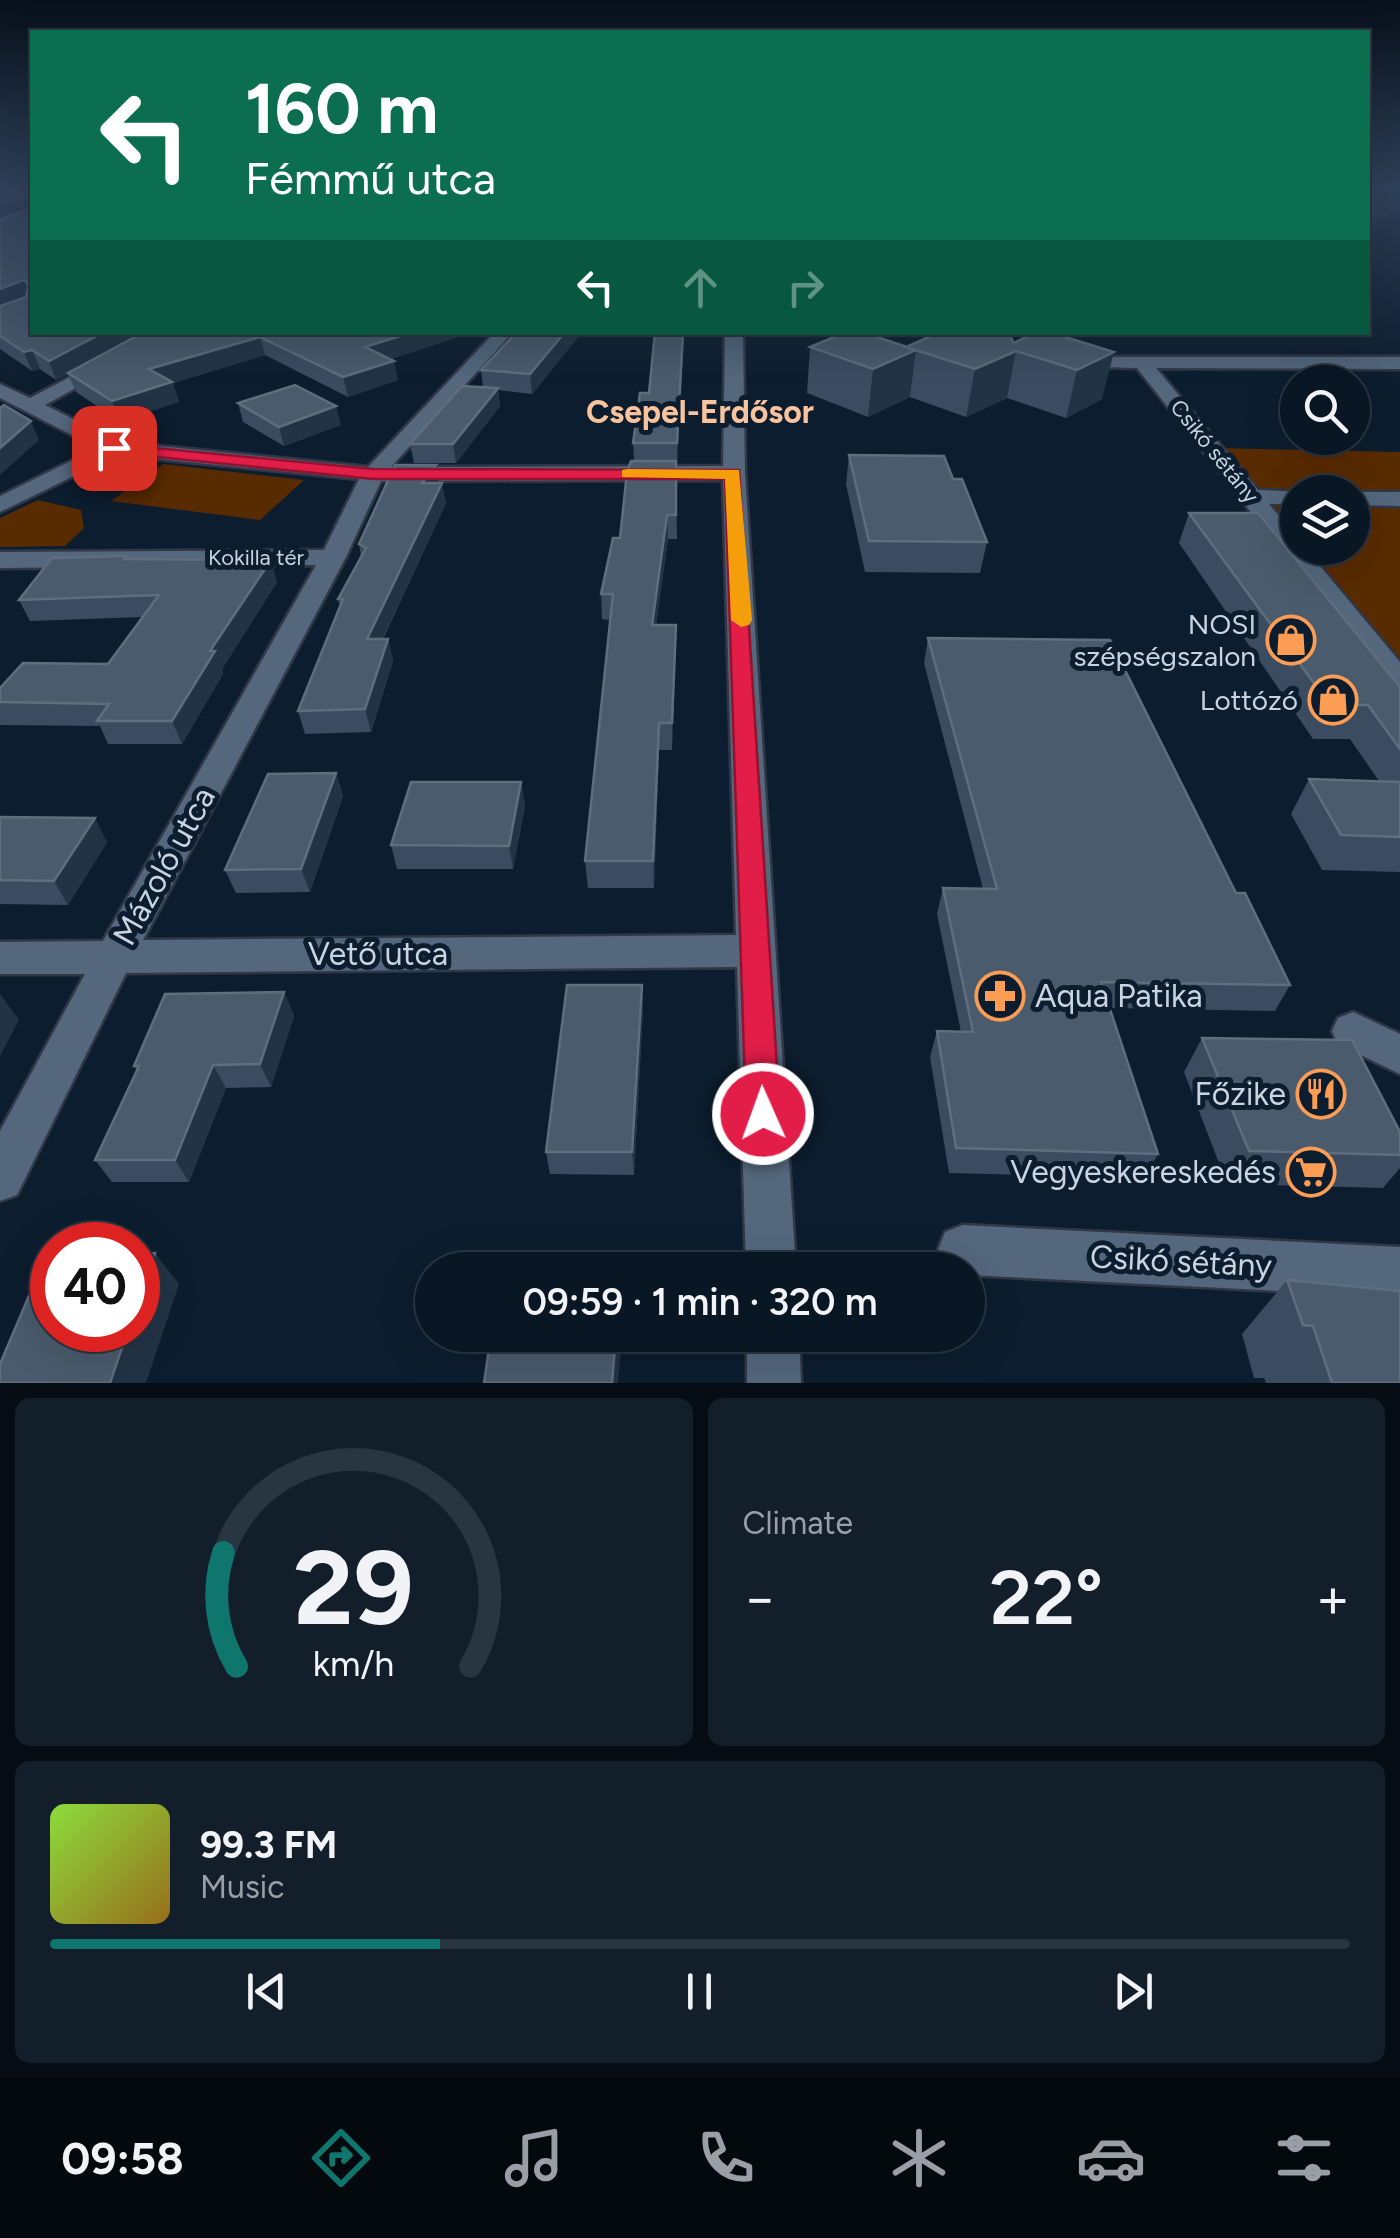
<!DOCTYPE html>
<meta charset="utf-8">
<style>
:root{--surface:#091623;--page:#121f2b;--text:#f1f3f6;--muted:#999fa6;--line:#293541;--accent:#0f766e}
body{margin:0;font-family:Figtree,sans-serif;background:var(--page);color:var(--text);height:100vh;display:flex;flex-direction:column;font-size:38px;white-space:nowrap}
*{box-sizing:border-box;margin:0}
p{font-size:32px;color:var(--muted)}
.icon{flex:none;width:55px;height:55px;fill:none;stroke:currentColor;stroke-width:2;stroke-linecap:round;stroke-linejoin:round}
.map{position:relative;height:1383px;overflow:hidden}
.panel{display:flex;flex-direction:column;gap:15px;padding:15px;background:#050c13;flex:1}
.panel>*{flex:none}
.banner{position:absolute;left:30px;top:30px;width:1340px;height:305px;border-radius:0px;box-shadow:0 10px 40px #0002,0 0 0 2px var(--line);background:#0b6e4f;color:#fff;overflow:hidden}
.tools{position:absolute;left:1280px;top:365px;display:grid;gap:20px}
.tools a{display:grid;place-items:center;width:90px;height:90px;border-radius:50%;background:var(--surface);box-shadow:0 10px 40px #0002,0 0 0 2px var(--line);font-size:50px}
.speed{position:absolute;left:30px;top:1222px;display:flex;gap:20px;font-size:50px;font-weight:700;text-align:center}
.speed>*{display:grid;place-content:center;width:130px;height:130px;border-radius:50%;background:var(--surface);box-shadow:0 10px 40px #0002,0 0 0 2px var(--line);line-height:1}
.speed .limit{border:15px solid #d22;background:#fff;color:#111}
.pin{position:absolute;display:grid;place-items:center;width:85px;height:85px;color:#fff;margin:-42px;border-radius:20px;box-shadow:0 5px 15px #0006}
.me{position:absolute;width:110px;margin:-55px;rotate:358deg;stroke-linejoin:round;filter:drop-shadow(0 0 8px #0008)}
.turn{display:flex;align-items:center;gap:35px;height:210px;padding:0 50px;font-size:45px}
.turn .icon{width:130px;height:130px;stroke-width:2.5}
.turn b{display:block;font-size:70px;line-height:85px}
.lanes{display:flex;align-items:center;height:95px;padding:0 50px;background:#0003;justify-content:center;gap:50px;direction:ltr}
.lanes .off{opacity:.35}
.big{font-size:75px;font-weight:600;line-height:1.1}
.panel .tile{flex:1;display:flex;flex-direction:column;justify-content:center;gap:15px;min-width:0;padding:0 35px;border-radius:15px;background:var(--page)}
.panel .dial{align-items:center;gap:0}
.dial svg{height:260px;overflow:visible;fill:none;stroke:var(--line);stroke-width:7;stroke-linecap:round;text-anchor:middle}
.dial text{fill:var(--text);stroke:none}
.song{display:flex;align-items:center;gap:30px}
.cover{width:120px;height:120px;border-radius:15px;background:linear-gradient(135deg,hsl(90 70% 55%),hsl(40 70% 35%))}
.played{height:10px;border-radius:5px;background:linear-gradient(90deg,var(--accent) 30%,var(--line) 30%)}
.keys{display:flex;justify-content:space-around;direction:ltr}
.heat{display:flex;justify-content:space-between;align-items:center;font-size:55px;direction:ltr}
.panel .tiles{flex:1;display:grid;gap:15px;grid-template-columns:1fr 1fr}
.tile:last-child{grid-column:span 2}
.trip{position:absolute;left:415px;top:1252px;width:570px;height:100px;border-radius:50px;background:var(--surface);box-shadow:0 10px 40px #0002,0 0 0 2px var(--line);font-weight:600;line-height:100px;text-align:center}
.menu{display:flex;height:160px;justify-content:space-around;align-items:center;background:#04090e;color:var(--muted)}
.menu .icon{width:70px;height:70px}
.menu .on{color:var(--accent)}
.menu b{font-size:45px;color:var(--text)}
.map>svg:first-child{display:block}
.green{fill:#592b00;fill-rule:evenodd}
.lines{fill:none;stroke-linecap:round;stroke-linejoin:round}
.minor-casing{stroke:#303746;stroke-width:5}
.minor{fill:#54677d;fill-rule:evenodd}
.wall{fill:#3b4c60}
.shaded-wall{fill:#223346}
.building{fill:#4a5b6d;stroke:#5e6e7f;stroke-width:2.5}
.route{fill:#e11d48;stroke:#92132f;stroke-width:2.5}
.slow{fill:#f59e0b}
.labels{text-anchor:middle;stroke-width:10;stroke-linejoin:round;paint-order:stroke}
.far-street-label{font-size:22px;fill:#c9d4e0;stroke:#0c1d2f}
.poi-label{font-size:28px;fill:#c9d4e0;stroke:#0c1d2f;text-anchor:end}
.far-district-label{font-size:32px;font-weight:bold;fill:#f9c39d;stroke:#0c1d2f}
.near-street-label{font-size:32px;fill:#c9d4e0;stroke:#0c1d2f}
.near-poi-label{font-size:32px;fill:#c9d4e0;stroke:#0c1d2f;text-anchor:end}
</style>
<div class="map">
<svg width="1400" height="1383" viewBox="0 0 1400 1383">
<rect width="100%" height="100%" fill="#0c1d2f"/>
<g class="green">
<path d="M1214,448L1400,452V681ZM1298,492H1352V548H1298Z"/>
<path d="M163,464L304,480L260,520L111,501Z"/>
<path d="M38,500L81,510L84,528L65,546L0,547V518Z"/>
</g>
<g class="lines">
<g class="minor-casing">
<g id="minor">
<path d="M155,332H177L45,405L119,442L368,467L495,332H513L391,467L723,466L725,332H743L745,473L796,1270H746L737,967L126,973L17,1195L0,1201V1131L85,974H0V942L103,941L316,565L0,568V552L324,550L359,479L117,455L0,512V496L97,448L0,398V384L30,398ZM723,480L736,935L143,940L346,557L381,481Z"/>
<path d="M1073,357H1400V369L1156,368L1258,490L1306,492H1298V504H1269L1298,538V548H1305L1400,662V690L1390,688L1137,368L1067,366V358Z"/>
<path d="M1346,492H1400V506L1352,505V492Z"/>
<path d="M1353,1012L1400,1034V1074L1338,1044L1332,1031L1338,1018Z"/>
<path d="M963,1225L1400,1247V1297L968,1275V1270L945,1268L938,1250L945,1232Z"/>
<path d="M747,1335H799L801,1383H747Z"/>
</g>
</g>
<use href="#minor" class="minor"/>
</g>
<g class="wall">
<path d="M32,187V332H472L391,359L398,380L348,397L265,355L173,383L179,402L119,421L76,392L68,374L56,380L40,369L32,371L0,349V194Z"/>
<path d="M1368,187H1400L1369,225H1368Z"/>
<path d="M517,332H582L532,394L498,390L500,406L456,463H414L410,444L483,387L481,370Z"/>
<path d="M655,332H684L677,462H676L677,539H668L656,625H676L672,750H659L654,888H588L585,861L611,620L602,619L601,594L620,538L634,461L633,443L649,393Z"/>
<path d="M922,332H1008L1014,343L1049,332L1102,399L1066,418L1007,398L966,417L910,397L868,417L807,393L810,347H906L924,339Z"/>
<path d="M238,403L341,425L284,446L243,422Z"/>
<path d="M849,455L953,479L987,542L980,573L865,572L846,484Z"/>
<path d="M436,465L439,483L446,503L383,639H388L393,661L371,732L305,734L298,711L340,606L338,599L361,556L359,544Z"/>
<path d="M1189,513L1400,687V872L1322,870L1291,814L1309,779L1379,781L1350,739H1313L1179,543Z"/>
<path d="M127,559L277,582L222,669L223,674L182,744H108L100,726L0,725V688L108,664L143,617L30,621L19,600Z"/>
<path d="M928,638L1236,893L1290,985L1275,1011L1110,1008L1158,1154L1144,1178L949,1173L930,1057L937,1031L961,1032L937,914L943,888L983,889L924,663Z"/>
<path d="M336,773L343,796L310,892L236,893L225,870Z"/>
<path d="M521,782L525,806L513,869H397L391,845Z"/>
<path d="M0,817L107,842L68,905L0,904Z"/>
<path d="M642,985L643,1009L634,1175L550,1174L546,1152Z"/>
<path d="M284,992L294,1016L271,1087L226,1088L189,1182H112L95,1160L137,1071L134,1066Z"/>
<path d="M1202,1038L1400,1132V1168L1383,1188L1227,1184L1184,1072Z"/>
<path d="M1287,1280L1400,1383H1266L1264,1378H1254L1242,1334Z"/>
</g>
<g class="shaded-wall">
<path d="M1393,187H1400V210L1369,225L1382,192Z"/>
<path d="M25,195L31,209L0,221V204Z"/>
<path d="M24,280L31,297L0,309V289Z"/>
<path d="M104,332H146L56,380L49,361Z"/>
<path d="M413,332H472L369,366L365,347Z"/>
<path d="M565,332H582L532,394L530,374Z"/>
<path d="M683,332H684L677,462V443Z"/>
<path d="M260,337L265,355L173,383L179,402L119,421L112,401L149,369Z"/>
<path d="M32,350L40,369L32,371L24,352Z"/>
<path d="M916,350L910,397L868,417L873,369Z"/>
<path d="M1016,351L1007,398L966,417L975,369Z"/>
<path d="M1114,352L1102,399L1066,418L1077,370Z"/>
<path d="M394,361L398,380L348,397L343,377Z"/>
<path d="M498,388L500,406L456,463L453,444Z"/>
<path d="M336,406L341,425L284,446L279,427Z"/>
<path d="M31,421L39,440L0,475V448Z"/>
<path d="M436,465L439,485L422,483Z"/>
<path d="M442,483L446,503L372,661L367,639Z"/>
<path d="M667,515L668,539L652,651V625Z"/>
<path d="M271,560L277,582L222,669L223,674L182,744L172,721L210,651Z"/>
<path d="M676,625V651L672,750V723Z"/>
<path d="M388,639L393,661L371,732L365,709Z"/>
<path d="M659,723V750L654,888L653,861Z"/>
<path d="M336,773L343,796L310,892L301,869Z"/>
<path d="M521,782L525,806L513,869L509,846Z"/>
<path d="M95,818L107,842L68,905L54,881Z"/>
<path d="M642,985L643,1009L634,1175L632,1152Z"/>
<path d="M284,992L294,1016L271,1087L260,1064Z"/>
<path d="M0,994L19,1020L0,1056Z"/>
<path d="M213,1065L226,1088L189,1182L175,1160Z"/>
<path d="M155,1253L179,1284L146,1383H110L128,1330H138V1304Z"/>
<path d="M616,1335H622L618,1383H612Z"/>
</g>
<g class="building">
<path d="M23,187H32V332H104L49,361L32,350L24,352L0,336V306L26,297L29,284L24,280L0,289V219L28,210L30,199L25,195L0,204V194Z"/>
<path d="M1368,187H1393L1382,192L1368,189Z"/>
<path d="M144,332H413L365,347L394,361L343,377L260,337L149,369L172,382L112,401L68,373Z"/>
<path d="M517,332H565L530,374L481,370Z"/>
<path d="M655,332H683L677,443H633L640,393H649Z"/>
<path d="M846,332H862L916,350L873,369L810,347Z"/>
<path d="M940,332H1008L1014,343L1036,332H1049L1114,352L1077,370L1016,351L975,369L906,347Z"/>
<path d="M295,385L336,406L279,427L238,403Z"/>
<path d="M462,386L498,388L453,444H410Z"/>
<path d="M4,405L31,421L0,448V408Z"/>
<path d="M849,455L944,456L953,479H962L987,542L869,541Z"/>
<path d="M631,461H676V515H667L652,625H676L672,723H659L653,861H585L613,594H601L613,538H620L627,472Z"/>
<path d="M395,465H436L422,483H442L367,639H388L365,709L298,711L343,599H338L366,548L359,544Z"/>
<path d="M1189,513H1258L1400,687V749L1368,705H1330Z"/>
<path d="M126,556L124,559L271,560L210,651H215L172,721H97L109,704L0,702V688L23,663L108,664L159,595L19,600L52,558Z"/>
<path d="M928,638L1110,640L1236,893H1245L1290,985L1101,982L1158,1154L956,1148L937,1031L973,1032L943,888L997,889Z"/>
<path d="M336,773L301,869L225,870L268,774Z"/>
<path d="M1309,779L1400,782V837L1341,835Z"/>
<path d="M411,782H521L509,846L391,845Z"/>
<path d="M0,817L95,818L54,881L0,880Z"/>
<path d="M567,985H642L632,1152H546Z"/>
<path d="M284,992L260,1064L213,1065L175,1160H95L139,1066H134L165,994Z"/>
<path d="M1202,1038L1352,1040L1400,1132V1155L1249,1151Z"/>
<path d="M155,1253L138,1304V1254Z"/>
<path d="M52,1257V1330H128L110,1383H0V1364L45,1258Z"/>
<path d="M1287,1280L1400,1291V1383H1332L1313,1326L1303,1325Z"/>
<path d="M491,1335H616L612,1383H484Z"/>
</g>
<linearGradient id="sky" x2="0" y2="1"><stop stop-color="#07101a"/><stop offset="0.49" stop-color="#2e4058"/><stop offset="1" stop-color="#2e4058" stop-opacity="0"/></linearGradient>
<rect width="1400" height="380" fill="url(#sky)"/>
<path class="route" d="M114,444L373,469L739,470L780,1114L775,1125L763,1130L751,1125L746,1114L725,479H373L108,452L105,448Z"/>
<path class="slow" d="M628,469L739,470L752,620L749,625L741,627L731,620L725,479L622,477V470Z"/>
<defs>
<g id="shop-ring" transform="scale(2.5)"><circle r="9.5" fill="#0c1d2f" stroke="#fc9d53" stroke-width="1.5"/><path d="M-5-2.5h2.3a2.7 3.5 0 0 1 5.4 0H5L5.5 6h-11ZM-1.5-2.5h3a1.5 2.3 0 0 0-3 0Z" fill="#fc9d53"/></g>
<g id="pharmacy-ring" transform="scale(2.5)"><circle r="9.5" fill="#0c1d2f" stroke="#fc9d53" stroke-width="1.5"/><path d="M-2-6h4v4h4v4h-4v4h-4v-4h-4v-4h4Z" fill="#fc9d53"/></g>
<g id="restaurant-ring" transform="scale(2.5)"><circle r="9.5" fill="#0c1d2f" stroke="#fc9d53" stroke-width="1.5"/><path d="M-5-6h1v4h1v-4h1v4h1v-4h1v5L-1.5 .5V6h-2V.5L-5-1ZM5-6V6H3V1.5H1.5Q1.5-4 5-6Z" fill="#fc9d53"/></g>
<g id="supermarket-ring" transform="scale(2.5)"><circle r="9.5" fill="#0c1d2f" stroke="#fc9d53" stroke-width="1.5"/><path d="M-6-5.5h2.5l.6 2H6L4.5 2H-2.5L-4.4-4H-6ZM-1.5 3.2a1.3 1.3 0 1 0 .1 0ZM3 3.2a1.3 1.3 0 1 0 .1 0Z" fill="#fc9d53"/></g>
</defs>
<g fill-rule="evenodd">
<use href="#shop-ring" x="1291" y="640"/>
<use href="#shop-ring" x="1333" y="700"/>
<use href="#pharmacy-ring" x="1000" y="996"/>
<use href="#restaurant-ring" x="1321" y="1094"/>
<use href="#supermarket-ring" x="1311" y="1172"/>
</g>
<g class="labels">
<g class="far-street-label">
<text transform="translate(1215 451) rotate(51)" y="8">Csikó sétány</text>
<text x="256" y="565">Kokilla tér</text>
</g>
<g class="poi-label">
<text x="1256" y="634">NOSI<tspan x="1256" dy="32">szépségszalon</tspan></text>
<text x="1298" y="710">Lottózó</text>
</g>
<g class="far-district-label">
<text x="700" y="423">Csepel-Erdősor</text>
</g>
<g class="near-street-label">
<text transform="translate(164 866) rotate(-61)" y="11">Mázoló utca</text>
<text x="378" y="965">Vető utca</text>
<text transform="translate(1181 1261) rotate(3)" y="11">Csikó sétány</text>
</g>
<g class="near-poi-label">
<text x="1035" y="1007" text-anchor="start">Aqua Patika</text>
<text x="1286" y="1105">Főzike</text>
<text x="1276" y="1183">Vegyeskereskedés</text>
</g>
</g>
</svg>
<div class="tools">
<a><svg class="icon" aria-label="search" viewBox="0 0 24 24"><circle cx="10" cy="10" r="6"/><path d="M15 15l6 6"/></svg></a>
<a><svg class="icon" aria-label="layers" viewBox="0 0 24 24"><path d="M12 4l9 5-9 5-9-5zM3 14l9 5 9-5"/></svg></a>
</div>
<div class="speed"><div class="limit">40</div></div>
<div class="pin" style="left:114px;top:448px;background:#d93025"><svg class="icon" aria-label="arrive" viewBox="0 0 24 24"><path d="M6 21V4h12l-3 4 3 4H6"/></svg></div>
<svg class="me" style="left:763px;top:1114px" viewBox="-20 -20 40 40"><circle r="17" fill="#e11d48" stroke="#fff" stroke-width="3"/><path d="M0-11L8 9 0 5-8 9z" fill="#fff"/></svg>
<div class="trip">09:59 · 1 min · 320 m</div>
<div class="banner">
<div class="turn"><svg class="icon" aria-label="left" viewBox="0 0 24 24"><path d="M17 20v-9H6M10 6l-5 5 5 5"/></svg><div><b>160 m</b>Fémmű utca</div></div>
<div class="lanes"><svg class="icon" aria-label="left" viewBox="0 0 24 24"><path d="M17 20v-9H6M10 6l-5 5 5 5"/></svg><svg class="icon off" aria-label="ahead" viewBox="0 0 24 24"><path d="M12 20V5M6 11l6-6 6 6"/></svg><svg class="icon off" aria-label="right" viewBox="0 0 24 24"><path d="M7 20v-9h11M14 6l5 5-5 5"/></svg></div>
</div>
</div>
<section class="panel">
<div class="tiles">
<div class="tile dial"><svg viewBox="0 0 100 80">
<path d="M14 69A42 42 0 1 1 86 69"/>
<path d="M14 69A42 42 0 0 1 10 34" stroke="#0f766e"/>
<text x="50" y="56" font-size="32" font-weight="700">29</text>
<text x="50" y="72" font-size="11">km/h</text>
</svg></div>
<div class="tile"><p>Climate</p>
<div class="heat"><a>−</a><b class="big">22°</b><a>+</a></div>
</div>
<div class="tile">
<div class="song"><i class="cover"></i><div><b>99.3 FM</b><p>Music</p></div></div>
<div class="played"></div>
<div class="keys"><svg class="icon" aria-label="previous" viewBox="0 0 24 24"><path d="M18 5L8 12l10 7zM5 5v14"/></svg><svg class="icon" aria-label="pause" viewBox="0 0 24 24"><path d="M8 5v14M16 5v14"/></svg><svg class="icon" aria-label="next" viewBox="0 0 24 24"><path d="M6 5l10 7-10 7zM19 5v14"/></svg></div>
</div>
</div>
</section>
<nav class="menu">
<b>09:58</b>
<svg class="icon on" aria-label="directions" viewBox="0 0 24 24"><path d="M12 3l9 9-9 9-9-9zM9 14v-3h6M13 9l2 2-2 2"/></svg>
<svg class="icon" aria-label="music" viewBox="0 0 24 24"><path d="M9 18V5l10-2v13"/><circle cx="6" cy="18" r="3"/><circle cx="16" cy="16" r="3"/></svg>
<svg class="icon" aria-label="phone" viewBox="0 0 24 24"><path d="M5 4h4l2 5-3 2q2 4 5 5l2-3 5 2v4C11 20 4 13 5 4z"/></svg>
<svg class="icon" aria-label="climate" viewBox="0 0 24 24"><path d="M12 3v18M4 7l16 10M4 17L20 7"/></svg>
<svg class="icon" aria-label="car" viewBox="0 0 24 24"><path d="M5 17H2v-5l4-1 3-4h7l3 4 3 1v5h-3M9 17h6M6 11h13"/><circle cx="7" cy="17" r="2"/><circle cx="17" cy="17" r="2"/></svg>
<svg class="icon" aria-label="filters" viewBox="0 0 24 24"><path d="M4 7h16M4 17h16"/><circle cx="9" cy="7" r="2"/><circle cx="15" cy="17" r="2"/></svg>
</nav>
